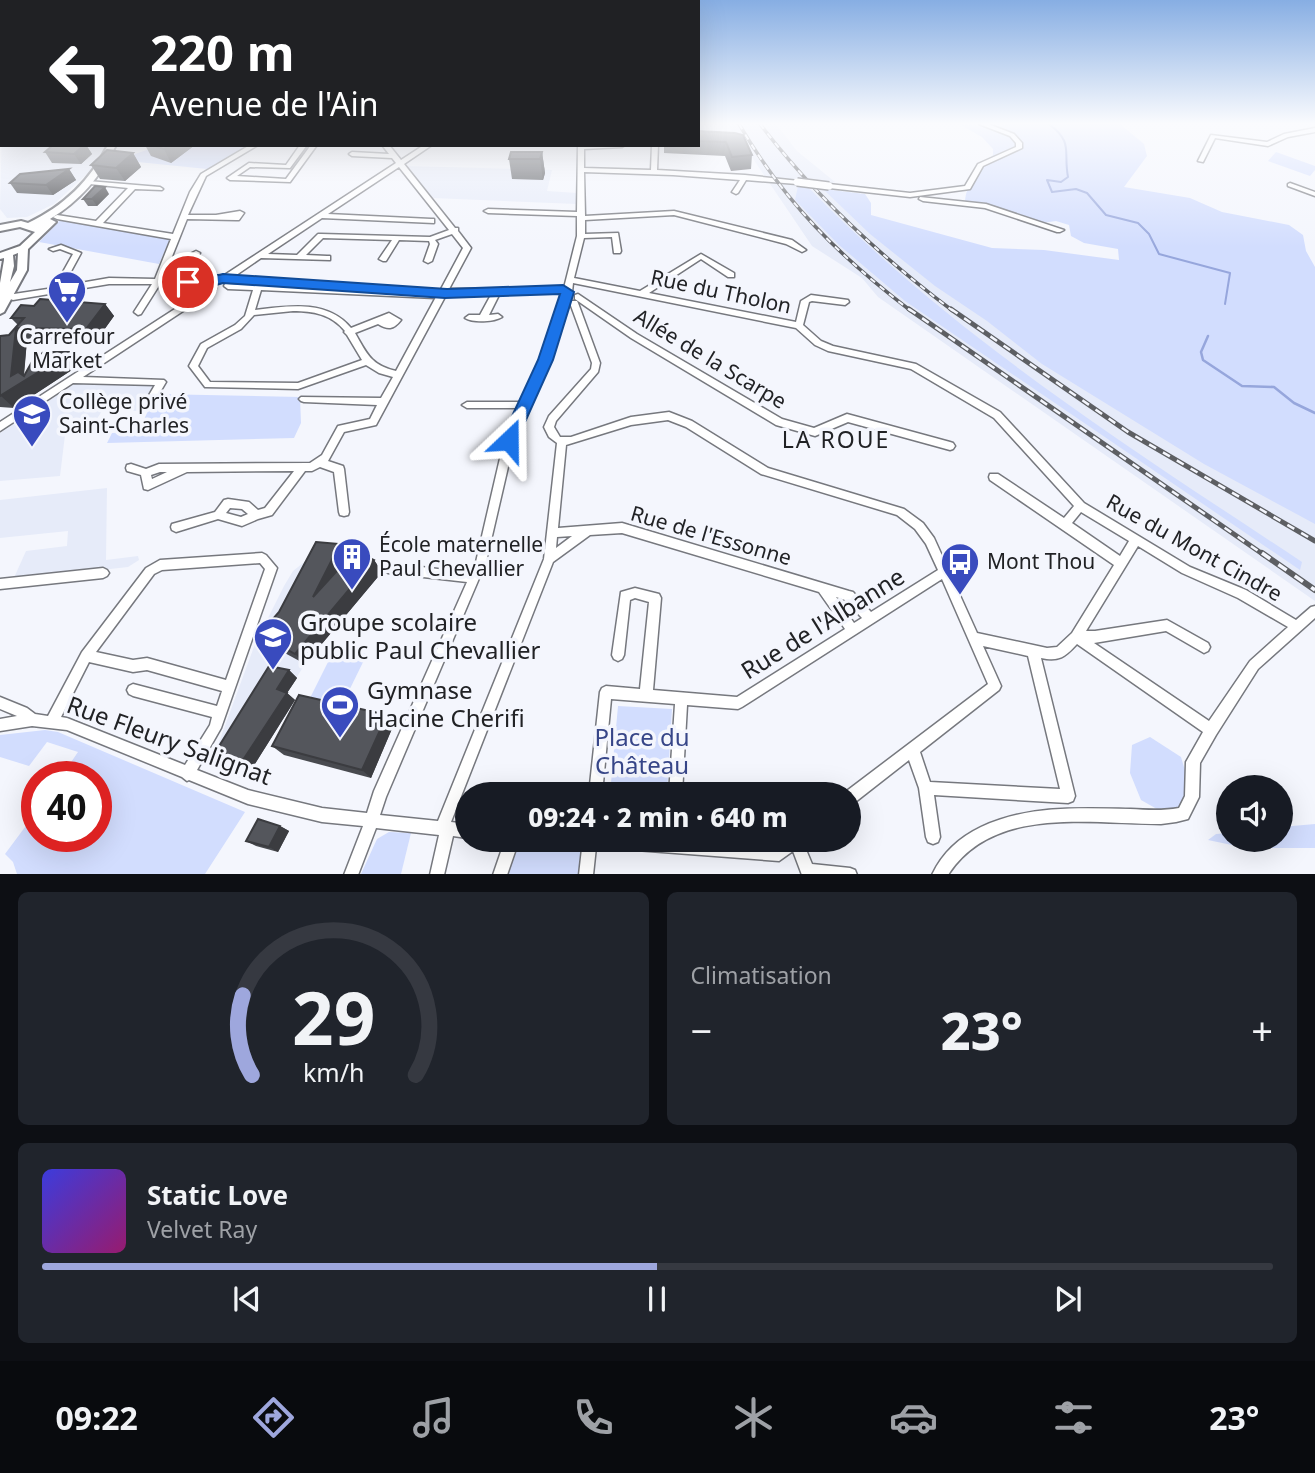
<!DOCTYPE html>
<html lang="fr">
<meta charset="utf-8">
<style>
:root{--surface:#171b24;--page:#20242c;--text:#f1f3f6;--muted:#9ea1a6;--line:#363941;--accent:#9ea7dd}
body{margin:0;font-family:"Noto Sans",sans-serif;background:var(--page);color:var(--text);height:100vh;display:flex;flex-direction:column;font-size:26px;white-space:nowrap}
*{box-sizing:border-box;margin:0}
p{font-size:23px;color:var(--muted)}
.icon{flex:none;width:38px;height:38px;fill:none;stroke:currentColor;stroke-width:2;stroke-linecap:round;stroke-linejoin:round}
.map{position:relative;height:874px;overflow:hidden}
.sheet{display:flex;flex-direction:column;gap:18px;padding:18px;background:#0d0f14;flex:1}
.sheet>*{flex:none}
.top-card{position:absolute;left:0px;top:0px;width:700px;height:147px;box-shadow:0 7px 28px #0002;background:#202124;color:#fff;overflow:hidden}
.buttons{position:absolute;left:1216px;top:775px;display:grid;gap:14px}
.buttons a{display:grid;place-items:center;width:77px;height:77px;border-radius:50%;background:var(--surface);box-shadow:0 7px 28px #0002;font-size:35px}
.speed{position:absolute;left:21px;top:761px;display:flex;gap:14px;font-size:35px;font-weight:700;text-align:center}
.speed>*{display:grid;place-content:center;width:91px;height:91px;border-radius:50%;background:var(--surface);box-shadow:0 7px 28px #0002;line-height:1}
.speed .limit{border:10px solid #d22;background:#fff;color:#111}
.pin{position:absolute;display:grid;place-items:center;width:60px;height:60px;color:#fff;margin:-30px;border:4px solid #fff;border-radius:50%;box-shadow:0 2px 7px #0007}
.me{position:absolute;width:77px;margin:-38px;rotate:23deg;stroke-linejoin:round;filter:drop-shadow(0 0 5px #0008)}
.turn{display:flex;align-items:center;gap:24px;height:147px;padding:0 35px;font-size:32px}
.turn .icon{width:91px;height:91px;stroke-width:2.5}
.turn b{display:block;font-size:49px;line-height:60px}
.big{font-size:52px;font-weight:800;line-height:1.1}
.sheet .widget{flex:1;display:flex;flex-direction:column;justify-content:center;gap:10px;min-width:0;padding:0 24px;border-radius:10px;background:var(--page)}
.sheet .dial{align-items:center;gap:0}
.dial svg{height:182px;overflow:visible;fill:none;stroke:var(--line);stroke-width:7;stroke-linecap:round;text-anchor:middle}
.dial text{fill:var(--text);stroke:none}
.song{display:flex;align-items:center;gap:21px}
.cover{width:84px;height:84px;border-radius:10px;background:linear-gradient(135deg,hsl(240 70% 55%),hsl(320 70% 35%))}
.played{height:7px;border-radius:4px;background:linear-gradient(90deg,var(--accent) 50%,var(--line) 50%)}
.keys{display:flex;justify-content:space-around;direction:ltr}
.heat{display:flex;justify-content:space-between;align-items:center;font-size:38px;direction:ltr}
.sheet .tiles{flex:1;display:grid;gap:18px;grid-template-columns:1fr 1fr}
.widget:last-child{grid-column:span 2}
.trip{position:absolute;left:455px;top:782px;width:406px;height:70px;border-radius:35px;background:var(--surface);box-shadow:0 7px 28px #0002;font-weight:800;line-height:70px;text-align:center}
.tabs{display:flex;height:112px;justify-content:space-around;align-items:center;background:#090b0e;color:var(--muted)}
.tabs .icon{width:49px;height:49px}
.tabs .active{color:var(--accent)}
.tabs b{font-size:32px;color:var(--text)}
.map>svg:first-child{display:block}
.built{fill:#e6ebf9}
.green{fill:#d2ddfe}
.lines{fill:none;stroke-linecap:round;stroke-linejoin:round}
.stream-far1{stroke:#96a6dc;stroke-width:2}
.stream{stroke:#96a6dc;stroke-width:2.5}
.minor-casing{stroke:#76787e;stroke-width:3}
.major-casing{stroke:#76787e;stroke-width:4}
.minor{fill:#fff;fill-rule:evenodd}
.major{fill:#fff;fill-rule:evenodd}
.rail-far2-casing{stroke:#5d5f63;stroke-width:3.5}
.rail-far1-casing{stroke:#5d5f63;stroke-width:5}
.rail-casing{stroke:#5d5f63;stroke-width:6}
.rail-far2{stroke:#f4f6fd;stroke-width:2;stroke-dasharray:6;stroke-linecap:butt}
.rail-far1{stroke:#f4f6fd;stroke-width:2.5;stroke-dasharray:8;stroke-linecap:butt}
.rail{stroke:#f4f6fd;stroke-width:3.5;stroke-dasharray:10;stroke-linecap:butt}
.minor-bridge-casing{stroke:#76787e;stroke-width:10;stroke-linecap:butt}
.minor-bridge{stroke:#fff;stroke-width:7}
.wall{fill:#484a4f}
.shaded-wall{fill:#3b3c40}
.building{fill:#54565c;stroke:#3b3c40;stroke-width:2}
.route{fill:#1a73e8;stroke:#114b97;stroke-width:2}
.labels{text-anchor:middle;stroke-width:7;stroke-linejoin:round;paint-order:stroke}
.street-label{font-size:21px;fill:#212225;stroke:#f4f6fd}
.poi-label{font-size:21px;fill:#212225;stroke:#f4f6fd;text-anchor:start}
.neighbourhood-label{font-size:23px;letter-spacing:2px;fill:#212225;stroke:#f4f6fd}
.near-poi-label{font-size:24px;fill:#212225;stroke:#f4f6fd;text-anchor:start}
.near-street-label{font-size:24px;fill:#212225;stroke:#f4f6fd}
.near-park-label{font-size:24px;fill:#374688;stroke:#f4f6fd}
</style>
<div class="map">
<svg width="1315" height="875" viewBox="0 0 1315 875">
<rect width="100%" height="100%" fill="#f4f6fd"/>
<g class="built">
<path d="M728,124H776L797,151L835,182L832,183L873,227L1315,523V601L878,297L862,278L812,246L745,147L738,146Z"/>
<path d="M2,125V145H107L97,165L54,204L27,217L7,218L0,209Z"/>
<path d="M406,166L552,170L547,191L577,193V204L433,198Z"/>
<path d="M76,383H156L143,411H102L87,434L65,435L60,476L0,481V433Z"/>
<path d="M107,488L106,560L138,556L139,560L128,567L13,580L26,551L67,546L68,531L0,538V500Z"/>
<path d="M325,554L348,556L382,572L305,664L285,696L295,700L244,780L211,764L255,644L284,586L293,571L308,559Z"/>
</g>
<g class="green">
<path d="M959,124L996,127L1008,124H1120L1144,144L1147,156L1124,187L1190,198L1222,212L1289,225L1303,235L1306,251L1315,267V524L1204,464L1042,364L987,321L935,286L870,234L823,189L865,194L871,203V215L992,248L1044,250L1119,260L1118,249L1084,243L1071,236L1069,225L1056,221L1042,223L965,202C966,183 980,167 993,155V149L982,137Z"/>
<path d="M161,145H251L207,169L118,160Z"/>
<path d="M1276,152L1315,166V170L1310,176L1268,161Z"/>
<path d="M798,186L808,187C953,336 1130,448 1302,562L1300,570L905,301L839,245L795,200Z"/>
<path d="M60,220L170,239L159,264L39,242Z"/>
<path d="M156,394L300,397L301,423L294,438L107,443L112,433L138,432Z"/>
<path d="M335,648L367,654L342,705L309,700Z"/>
<path d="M618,706L672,709L667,794H610Z"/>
<path d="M45,730L58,732L245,812L205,874H17L13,862L5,854L37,811V836H96V777H61L78,752L47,742L29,766L0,757V735Z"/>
<path d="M1150,737L1181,757L1189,784L1182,808L1164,813L1141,800L1130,773L1132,745Z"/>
<path d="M1315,824V848H1246L1208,840L1216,834L1228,833V840H1281V827Z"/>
<path d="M389,832L411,833L401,874H361L377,839Z"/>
<path d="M517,842L582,848L579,874L507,875Z"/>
</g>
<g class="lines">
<path class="stream-far1" d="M1049,124C1074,143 1063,151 1068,177L1061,182L1047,180L1052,192L1076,189L1087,193L1106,215L1138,223L1149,234L1159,254L1230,273L1225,304"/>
<path class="stream" d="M1208,336L1201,352L1203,360L1242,386L1274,387L1294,403L1315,413"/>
<g class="minor-casing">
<g id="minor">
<path d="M979,124H988L1014,134L1022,143V148L983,166L970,189L910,197L829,188L826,186L829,184L910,193L965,186L978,164L1016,147V143L1010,136Z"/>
<path d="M1315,128V132L1288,137L1268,146L1215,138L1203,162L1198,161L1211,135L1267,142L1284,134Z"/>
<path d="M250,145H258L206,176L188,215H216L240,211L244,213L239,220H236L187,219L163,279H178L192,253L196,251L200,253L186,279H213L223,276L396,163L392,158L352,156L349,154L352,152L389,154L382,145H389L401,160L424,145H432L404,164L455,228H458V231L471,248L449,289L564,288L577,236V216L488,213L484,211L488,209L577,212L578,145H625L622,147L584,149V168L651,170L652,145H658L657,170L745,175L799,181V183L797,184L746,180L738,193L736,194L732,192L740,180L673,175L584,172L585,216L674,211L792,240L806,250L802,252L786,244L674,215L585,220V234L618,233L621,251L620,253H614L612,237L584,238L574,278L640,291L701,254L734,273V277H728L701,259L649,293L796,322L801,301L811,295L848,300L849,302L845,305L812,301L809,302L803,325L821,341L833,346L916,364L1000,412L1084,503L1190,567L1246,590L1296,620L1311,607L1315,606V618L1258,669L1216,735L1200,763L1199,797L1188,819L1176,822L1161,824C1090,824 993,805 948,875H932C942,853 960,837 981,827C1028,805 1080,808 1130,809C1147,810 1163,811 1179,808L1185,796L1186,762L1203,732L1077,644C1065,657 1059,662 1041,658L1075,796L1073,801L1068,803L934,795L940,837L938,842L933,844L928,842L926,837L919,788L909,760L854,803L849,805V794H844V793L988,684L942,579L742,707L738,709L687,705L682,794H669L675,704L611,699L602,794H589L600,692L602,688L606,686L640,689L649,602L635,598L630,600L624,655L622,659L618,661L614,659L612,655L621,592L635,588L659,594L661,598L653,690L737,697L845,629L819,592L622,533L590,535L553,562L451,822L467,824V838L453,836L444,875H430L439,835L376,828L358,875H344L363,826L322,822L248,804L189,780L187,781L182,777L67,730L32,726L0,731V719L17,716L0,709V697L27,708L35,714L48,716L82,652L146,568L160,560L262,553L266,555L277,568L221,728L197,770L248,790L322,808L367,813L374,791L467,582L388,573L384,571L382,568L384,565L388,563L471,573L476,562L504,441L519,408H467L462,405L467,402H522C538,366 553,331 562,293H500L489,315L498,314L502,317C494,322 473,323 465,318L469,315H480L492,293L453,294L446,295L376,425L344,432L328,461L343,466L344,469L349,512L348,515L344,516L340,515L339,512L334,472L320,467L312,471H305L272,515L258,519L242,526L218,519L176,532L172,530L171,527L172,524L215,512L224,500L228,499L249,502L258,510L265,508L294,471L187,472L148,490L144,489L141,475L127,471L126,468L127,465L131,464L146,469L159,464L310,463L322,455L338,426L370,419L377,405L304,402L301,401L299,399L301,397L381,398L393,377L379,373L366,365L298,389L205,387L189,366L201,344L235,325L245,316L253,290L228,289L224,286L225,284L435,292L440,291L463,248L452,234L435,240L438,244L432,261L428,263L424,261L430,244L429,241L399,240L386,261H383L379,259L392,240L323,238L306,255L327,256H330V260L261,258L229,280L213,285L160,284L141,314L138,315L134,312L152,284H109L13,300L0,295V289L14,294L54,288L73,254L60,249L53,251L49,249L61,245L81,253L63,286L109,278L155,279L171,239L57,219L53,217L57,215L96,221L128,188L90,184L87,182L88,181L160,187L163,189L162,190L135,189L103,223L173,234L190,192L201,174ZM399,167L449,230L430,237L321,234H318L297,255L268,254L322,218L434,223V219H431L328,214ZM573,283L796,328L815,345L828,351L911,369L994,418L1074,506L1064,518L998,474H990L989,477L990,480L1114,565L1072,633L1057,647L1047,648L977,633L934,538L923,523L904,509L768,468L692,421L669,412L631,417L571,437H560L554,427L556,421L598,372L600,363L578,303L577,301H571L570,303L592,363L591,369L549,416L544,427L549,437L557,443L544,559L438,821L380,815L386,797L486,562L514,441L549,360L572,292ZM261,290L435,298L436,297L396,371C371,365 367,354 355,333L378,324C388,330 393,330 401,320L389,313L351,328C327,299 288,306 255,310ZM293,311C313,311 331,314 345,331L344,332L347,335L362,360L298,383L210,382L198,366L207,348L241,329L254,315ZM668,420L686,427L761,474L897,515L915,529L926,544L938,570L871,612L853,592L849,591L622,523L558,528L566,445L631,425ZM160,472H167L152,479L151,475ZM230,508L242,509L248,514L241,517L226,513ZM1081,512L1129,541L1120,556L1072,523ZM572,536L556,548L557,537ZM1138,546L1182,573L1238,598L1288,627L1250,661L1209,721L1094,643L1166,631L1204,653L1208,651L1210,647L1208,643L1167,620L1095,631H1086ZM260,563L265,569L226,680L147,658L133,660L96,652L154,574L162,570ZM836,597L845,600L862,618L854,623ZM983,646L1028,656L1060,789L930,782L920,752L999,690L1001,686ZM89,662L133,672L147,670L222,691L217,706L133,684L129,686L127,690L129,694L133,696L212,717L210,725L185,765L67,718L61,717Z"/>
<path d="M300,145H307L290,168L250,167L237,176L286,179L311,145H317L290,182L230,180L227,178L249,163L286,165Z"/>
<path d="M1290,183L1315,192V196L1288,186V184Z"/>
<path d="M920,197L986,204L1064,230L1060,232H1057L985,208L923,201L919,199Z"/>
<path d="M212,285L216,288L215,290L83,377L164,380L166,382L150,409H144L142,407L155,385L73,383L0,431V422Z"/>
<path d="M578,294L637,334L782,419L814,428L847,414L950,442L953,443L955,446L953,449L950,450L848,422L815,436L776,425L631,338L575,299V295Z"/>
<path d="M103,568L107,570L109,573L107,576L103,578L0,589V579Z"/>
<path d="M505,840H519L507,875H493Z"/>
<path d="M583,840H688L777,847L784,840H802L812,864L850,868L855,870L857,875H802L793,851L779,861L596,847L593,875H579Z"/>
</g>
</g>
<g class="major-casing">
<path id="major" d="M108,145H116C101,176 80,201 50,219L56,222L28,249L27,270L4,312L0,314V283L4,260V258L0,259V253L20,246L35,232L20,227L0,231V225L21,221L28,223C64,206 90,181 108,145ZM18,253L17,270L10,282L14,266L13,255Z"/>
</g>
<use href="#minor" class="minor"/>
<use href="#major" class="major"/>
<g class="rail-far2-casing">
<g id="rail-far2">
<path d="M739,124C785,203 839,256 911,311"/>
<path d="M760,124C815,196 881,257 953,311"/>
</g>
</g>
<g class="rail-far1-casing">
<g id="rail-far1">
<path d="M909,309L1264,555"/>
<path d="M951,309L1128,432L1315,541"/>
</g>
</g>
<g class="rail-casing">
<path id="rail" d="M1262,553L1315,590"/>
</g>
<use href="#rail-far2" class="rail-far2"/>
<use href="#rail-far1" class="rail-far1"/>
<use href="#rail" class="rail"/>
<g class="minor-bridge-casing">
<path id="minor-bridge" d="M797,182L829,186"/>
</g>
<use href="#minor-bridge" class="minor-bridge"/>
</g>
<g class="wall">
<path d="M698,131L735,133L752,155L751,169L731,171L725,156L664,153V145H698Z"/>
<path d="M53,145H86L92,154L81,164L52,163L45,152Z"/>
<path d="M145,145H195L171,163L151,156Z"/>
<path d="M542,152L545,173L543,180L512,179L509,159Z"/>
<path d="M133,153L141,167L125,181L100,179L91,165Z"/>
<path d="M69,169L76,180L53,195L17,193L10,183Z"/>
<path d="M109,194L97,206H88L83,199Z"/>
<path d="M105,304L114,316L96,341L27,340L24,376L71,352L81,364L14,408L0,407V336L9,335L18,325L11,318L34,306Z"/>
<path d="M348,556L346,561L374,560L382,572L305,664L270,645L260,634Z"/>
<path d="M289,670L297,678L287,693L295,700L253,767L226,757L216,751Z"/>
<path d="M394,724L371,778L284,755L272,746Z"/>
<path d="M280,826L289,831L278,852L256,846L246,841Z"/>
</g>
<g class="shaded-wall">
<path d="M84,145H86L92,154L81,164L74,154Z"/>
<path d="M169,145H195L171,163L164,149Z"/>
<path d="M542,152L545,173L543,180L540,159Z"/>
<path d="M133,153L141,167L125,181L116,168Z"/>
<path d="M69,169L76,180L53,195L46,185Z"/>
<path d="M105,187L109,194L97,206L92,199Z"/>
<path d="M105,304L114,316L96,341L86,329Z"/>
<path d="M16,328L27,340L23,382L71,352L81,364L14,408L1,396L11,376Z"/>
<path d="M340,544L348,556L323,608L313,597Z"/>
<path d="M374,560L382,572L305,664L295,654Z"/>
<path d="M289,670L297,678L285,696L277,689Z"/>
<path d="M287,693L295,700L253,767L243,760Z"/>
<path d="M387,715L394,724L371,778L362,770Z"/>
<path d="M280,826L289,831L278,852L269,847Z"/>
</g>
<g class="building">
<path d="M698,131L735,133L743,135L752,155L732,157L726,142L698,141Z"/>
<path d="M53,145H84L74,154L45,152Z"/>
<path d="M152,145H169L164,149Z"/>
<path d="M107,150L133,153L116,168L91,165Z"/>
<path d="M511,152H542L540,159H509Z"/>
<path d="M69,169L46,185L10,183L20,174Z"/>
<path d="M95,186L105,187L92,199H83Z"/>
<path d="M40,299L105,304L86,329L16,328L11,376L18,372L24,376L33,360L44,352H71L0,396V336L9,335L24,318H11L21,305L34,306Z"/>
<path d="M316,542L340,544L313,597L355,551L374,560L295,654L260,634L279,612Z"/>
<path d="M269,666L289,670L277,689L287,693L243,760L216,751Z"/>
<path d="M299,695L387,715L362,770L272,746Z"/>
<path d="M258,819L280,826L269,847L246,841Z"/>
</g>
<linearGradient id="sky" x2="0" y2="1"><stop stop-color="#87aee3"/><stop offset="0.5" stop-color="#fafbfe"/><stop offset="1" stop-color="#fafbfe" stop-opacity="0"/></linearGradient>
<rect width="1315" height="247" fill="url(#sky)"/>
<path class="route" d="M223,274L447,289L563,285L574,292L553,360L517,440L509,447L501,440L538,360L560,294L445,298L223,283C211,287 191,289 181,282C191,274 211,278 223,274Z"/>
<defs>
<g id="supermarket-pin" transform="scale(2.0125)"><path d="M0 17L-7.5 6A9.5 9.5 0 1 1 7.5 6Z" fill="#394bbe" stroke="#f4f6fd"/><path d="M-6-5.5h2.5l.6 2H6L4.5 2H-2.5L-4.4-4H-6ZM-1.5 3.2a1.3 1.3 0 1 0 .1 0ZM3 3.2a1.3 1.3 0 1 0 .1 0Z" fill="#fff"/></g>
<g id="school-pin" transform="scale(2.0125)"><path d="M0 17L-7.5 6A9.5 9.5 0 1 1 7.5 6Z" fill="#394bbe" stroke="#f4f6fd"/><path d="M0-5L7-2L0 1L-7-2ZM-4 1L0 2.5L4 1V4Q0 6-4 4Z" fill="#fff"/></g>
<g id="building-pin" transform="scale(2.0125)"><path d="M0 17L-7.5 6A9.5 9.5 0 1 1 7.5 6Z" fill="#394bbe" stroke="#f4f6fd"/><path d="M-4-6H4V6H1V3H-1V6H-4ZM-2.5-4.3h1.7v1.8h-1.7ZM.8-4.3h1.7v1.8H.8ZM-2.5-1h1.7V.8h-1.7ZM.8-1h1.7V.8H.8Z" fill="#fff"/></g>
<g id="bus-pin" transform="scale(2.0125)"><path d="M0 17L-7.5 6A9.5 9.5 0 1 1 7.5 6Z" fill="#394bbe" stroke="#f4f6fd"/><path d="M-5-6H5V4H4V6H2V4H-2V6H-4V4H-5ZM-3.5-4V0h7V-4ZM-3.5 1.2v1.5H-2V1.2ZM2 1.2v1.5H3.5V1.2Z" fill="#fff"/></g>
<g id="stadium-pin" transform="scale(2.0125)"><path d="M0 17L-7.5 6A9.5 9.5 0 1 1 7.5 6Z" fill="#394bbe" stroke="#f4f6fd"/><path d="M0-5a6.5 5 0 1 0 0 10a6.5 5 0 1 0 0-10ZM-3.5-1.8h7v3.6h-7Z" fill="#fff"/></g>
</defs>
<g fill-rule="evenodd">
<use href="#supermarket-pin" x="67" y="290"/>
<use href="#school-pin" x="32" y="414"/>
<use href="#building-pin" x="352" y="557"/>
<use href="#bus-pin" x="960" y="562"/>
<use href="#school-pin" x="273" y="637"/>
<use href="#stadium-pin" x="340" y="705"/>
</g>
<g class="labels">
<g class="street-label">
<text transform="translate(721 292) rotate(12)" y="7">Rue du Tholon</text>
<text transform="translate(710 359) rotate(31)" y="7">Allée de la Scarpe</text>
<text transform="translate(711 536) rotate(16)" y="7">Rue de l'Essonne</text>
<text transform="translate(1194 548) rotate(29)" y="7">Rue du Mont Cindre</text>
</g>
<g class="poi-label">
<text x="67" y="344" text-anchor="middle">Carrefour<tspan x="67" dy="24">Market</tspan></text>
<text x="59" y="409">Collège privé<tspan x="59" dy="24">Saint-Charles</tspan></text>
<text x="379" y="552">École maternelle<tspan x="379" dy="24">Paul Chevallier</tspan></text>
<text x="987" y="569">Mont Thou</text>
</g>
<g class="neighbourhood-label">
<text x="836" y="448">LA ROUE</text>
</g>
<g class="near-poi-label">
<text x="300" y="631">Groupe scolaire<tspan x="300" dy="28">public Paul Chevallier</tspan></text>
<text x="367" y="699">Gymnase<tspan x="367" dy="28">Hacine Cherifi</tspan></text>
</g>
<g class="near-street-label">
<text transform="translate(823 624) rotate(-32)" y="8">Rue de l'Albanne</text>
<text transform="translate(169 741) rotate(20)" y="8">Rue Fleury Salignat</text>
</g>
<g class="near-park-label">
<text x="642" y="746">Place du<tspan x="642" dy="28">Château</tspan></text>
</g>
</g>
</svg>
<div class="buttons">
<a><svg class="icon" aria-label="sound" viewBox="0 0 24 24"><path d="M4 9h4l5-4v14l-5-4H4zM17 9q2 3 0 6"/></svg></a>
</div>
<div class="speed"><div class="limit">40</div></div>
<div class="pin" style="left:188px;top:282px;background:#d93025"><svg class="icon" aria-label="arrive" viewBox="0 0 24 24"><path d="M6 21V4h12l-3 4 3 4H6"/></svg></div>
<svg class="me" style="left:509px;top:440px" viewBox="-20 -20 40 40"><path d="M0-17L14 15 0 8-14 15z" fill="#1a73e8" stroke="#fff" stroke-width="4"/></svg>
<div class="trip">09:24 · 2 min · 640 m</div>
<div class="top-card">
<div class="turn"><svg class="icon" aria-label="left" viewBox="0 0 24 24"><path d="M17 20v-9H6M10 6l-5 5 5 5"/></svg><div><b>220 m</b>Avenue de l'Ain</div></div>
</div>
</div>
<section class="sheet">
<div class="tiles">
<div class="widget dial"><svg viewBox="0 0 100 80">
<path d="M14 69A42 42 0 1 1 86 69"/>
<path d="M14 69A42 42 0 0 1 10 34" stroke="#9ea7dd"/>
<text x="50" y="56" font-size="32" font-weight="700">29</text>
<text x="50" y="72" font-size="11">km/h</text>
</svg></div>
<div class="widget"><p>Climatisation</p>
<div class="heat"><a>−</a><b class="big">23°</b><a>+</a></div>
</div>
<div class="widget">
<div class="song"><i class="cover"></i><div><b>Static Love</b><p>Velvet Ray</p></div></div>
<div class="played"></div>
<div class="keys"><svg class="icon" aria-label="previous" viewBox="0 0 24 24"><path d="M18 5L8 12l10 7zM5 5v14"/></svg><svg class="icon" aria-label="pause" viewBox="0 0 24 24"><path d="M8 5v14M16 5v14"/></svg><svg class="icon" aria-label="next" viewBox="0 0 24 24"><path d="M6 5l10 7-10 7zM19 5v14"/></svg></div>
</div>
</div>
</section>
<nav class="tabs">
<b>09:22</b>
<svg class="icon active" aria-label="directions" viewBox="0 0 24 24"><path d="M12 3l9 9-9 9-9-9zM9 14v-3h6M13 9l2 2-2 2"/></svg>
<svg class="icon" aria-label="music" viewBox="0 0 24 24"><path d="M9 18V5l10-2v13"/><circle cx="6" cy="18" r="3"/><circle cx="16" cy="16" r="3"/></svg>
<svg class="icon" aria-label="phone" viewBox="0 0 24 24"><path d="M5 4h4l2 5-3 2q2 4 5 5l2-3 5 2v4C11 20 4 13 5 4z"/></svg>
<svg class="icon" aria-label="climate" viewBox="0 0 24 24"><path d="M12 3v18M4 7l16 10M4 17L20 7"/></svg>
<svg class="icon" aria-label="car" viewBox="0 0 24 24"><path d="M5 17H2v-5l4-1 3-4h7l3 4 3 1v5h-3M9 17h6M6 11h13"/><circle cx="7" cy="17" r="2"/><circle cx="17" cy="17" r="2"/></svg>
<svg class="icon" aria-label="filters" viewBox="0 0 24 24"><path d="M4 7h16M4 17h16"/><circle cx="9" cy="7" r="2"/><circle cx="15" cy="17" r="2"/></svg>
<b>23°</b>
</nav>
